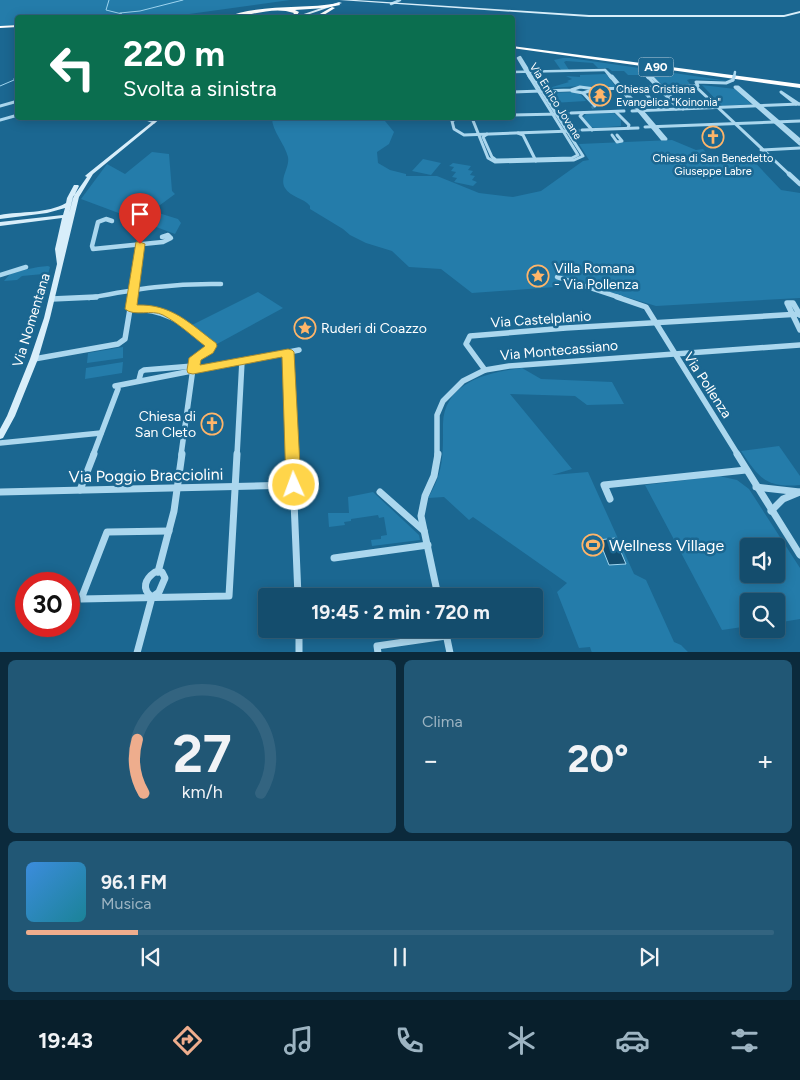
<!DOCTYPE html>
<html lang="it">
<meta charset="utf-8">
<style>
:root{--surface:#144d6d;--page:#215775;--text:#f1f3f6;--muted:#9db4c2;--line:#336480;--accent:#eead8d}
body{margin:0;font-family:Figtree,sans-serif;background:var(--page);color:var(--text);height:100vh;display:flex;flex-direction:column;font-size:19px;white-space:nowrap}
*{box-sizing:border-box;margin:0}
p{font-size:16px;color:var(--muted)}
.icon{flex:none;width:28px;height:28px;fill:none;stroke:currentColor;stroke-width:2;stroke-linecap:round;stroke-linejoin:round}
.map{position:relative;height:652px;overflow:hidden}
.sheet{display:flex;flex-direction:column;gap:8px;padding:8px;background:#0b2a3c;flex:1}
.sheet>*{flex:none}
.guide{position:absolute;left:15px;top:15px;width:500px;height:105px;border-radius:5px;box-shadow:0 2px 12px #0003,0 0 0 1px var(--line);background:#0b6e4f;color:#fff;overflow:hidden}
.buttons{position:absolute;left:740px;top:538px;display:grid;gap:10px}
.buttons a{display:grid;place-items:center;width:45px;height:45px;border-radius:5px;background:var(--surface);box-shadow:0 2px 12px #0003,0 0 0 1px var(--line);font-size:25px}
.speed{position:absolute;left:15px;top:572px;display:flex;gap:10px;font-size:25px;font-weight:700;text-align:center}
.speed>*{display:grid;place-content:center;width:65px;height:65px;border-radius:50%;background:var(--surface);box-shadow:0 2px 12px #0003,0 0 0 1px var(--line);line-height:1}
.speed .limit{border:8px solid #d22;background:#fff;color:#111}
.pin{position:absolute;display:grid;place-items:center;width:42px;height:42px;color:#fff;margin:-51px -21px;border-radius:50% 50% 50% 0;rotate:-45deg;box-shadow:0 0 5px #0007}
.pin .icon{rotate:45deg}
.me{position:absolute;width:55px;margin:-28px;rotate:358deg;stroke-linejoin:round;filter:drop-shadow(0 0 4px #0008)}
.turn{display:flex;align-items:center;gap:18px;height:105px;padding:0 25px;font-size:22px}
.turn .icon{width:65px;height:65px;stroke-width:2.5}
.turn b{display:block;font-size:35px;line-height:42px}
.big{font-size:38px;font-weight:700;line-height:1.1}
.sheet .widget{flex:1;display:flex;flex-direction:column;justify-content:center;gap:8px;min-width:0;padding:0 18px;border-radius:8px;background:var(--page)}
.sheet .dial{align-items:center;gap:0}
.dial svg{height:130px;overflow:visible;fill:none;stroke:var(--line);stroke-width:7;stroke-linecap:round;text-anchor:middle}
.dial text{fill:var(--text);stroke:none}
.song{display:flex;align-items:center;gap:15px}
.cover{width:60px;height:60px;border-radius:8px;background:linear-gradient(135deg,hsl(210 70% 55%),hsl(190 70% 35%))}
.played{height:5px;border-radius:2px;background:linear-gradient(90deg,var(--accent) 15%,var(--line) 15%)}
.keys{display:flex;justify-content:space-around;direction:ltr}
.heat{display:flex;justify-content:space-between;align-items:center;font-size:28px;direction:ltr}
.sheet .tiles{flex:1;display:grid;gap:8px;grid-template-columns:1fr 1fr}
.widget:last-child{grid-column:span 2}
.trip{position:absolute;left:258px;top:588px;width:285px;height:50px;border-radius:5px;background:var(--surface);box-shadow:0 2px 12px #0003,0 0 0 1px var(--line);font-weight:700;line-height:50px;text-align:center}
.tabs{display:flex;height:80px;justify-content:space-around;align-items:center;background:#081f2c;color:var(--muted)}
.tabs .icon{width:35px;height:35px}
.tabs .active{color:var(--accent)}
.tabs b{font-size:22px;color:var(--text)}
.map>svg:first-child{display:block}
.green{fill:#247caa;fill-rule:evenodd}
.water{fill:#124d6f;stroke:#9ed5f0}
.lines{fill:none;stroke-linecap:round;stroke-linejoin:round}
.stream{stroke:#9ed5f0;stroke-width:1}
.street-tunnel{stroke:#3d7ea2;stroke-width:3;stroke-dasharray:3 2;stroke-linecap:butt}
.street-far4{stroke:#abd7ee;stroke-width:2.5}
.street-far3{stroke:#abd7ee;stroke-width:3}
.street-far2{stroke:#abd7ee;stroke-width:4.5}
.street-far1{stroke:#abd7ee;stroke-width:5.5}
.street{stroke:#abd7ee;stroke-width:7}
.secondary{fill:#d8eefa;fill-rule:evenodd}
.highway{fill:#fff;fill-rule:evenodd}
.street-bridge-far1{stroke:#abd7ee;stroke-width:2.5}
.street-bridge{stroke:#abd7ee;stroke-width:3}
.route{fill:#ffd54a;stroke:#a68a30}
.labels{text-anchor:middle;stroke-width:5;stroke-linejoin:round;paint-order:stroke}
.far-poi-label{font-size:11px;fill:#fff;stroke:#1b6791;text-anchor:start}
.far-street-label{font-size:11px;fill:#fff;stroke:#1b6791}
.shield{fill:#1b6791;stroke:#bbd1de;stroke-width:1}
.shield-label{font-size:12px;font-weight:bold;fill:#fff}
.poi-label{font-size:14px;fill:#fff;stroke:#1b6791;text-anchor:start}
.street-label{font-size:14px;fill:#fff;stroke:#1b6791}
.near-street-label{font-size:16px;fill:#fff;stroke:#1b6791}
.near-poi-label{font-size:16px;fill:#fff;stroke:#1b6791;text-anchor:start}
</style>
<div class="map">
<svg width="800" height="653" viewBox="0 0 800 653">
<rect width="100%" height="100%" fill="#1b6791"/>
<g class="green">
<path d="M0,0H290L182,15L151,17L18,18L17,25L0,26Z"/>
<path d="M563,58H570L729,81L690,79L687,80L690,84L663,85L648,72L643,73V75H628L624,71H612L608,68H598L593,63L566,61L564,62L569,70H561L554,60Z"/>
<path d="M606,74L616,87L591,88L580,86L549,88L569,82L567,81L572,79L566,76L580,77V75Z"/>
<path d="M702,85L735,89L751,104L722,106Z"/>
<path d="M574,92L581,95L586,101L552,103L547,93Z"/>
<path d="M614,113L621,119V126L595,128L591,127L583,117L586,114Z"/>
<path d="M272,118L376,119L385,121L394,132L389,144L377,152L378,163L390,170L406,174V176H437L479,193L513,197L541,191L583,161L589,160L579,144L672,140L696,150L703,149L709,156L747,154L781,190L800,193V298L656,306L567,279L560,280L555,287L472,293L441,269L409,267L392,251L366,243L350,235L343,229L310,209V206C304,198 290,197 285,188C279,178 290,168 288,157C285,144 272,131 272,118Z"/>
<path d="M152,152L169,154L172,191L175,194L152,211L178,219L181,223L175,234L81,199L107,164L125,174Z"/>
<path d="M423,159L441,163L431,175L412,171Z"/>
<path d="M453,163L471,166L468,170L473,171L470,175L475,176L472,180L477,182L473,186L454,182L457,178L452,177L456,172L451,171L454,167L449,166Z"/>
<path d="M48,266L50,267L46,282H41L43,274L22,276L17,280L4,281L10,274C22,270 35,267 48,266Z"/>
<path d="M258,292L283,308L217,344L192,325Z"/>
<path d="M123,347V358L87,363L88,353Z"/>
<path d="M123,362L122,373L85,379L86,368Z"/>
<path d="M522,368L541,379L612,382L624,404L587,405L575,396L510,394L572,469L552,475L588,472L634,574L646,580L674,642L681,645L688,652L592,653L590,647L579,648L557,592L567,583L473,517L469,520L444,497L428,498C444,472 443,454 443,424C444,382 488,372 522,368Z"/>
<path d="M779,446L800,476V485C766,488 759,478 741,451Z"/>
<path d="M719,476L737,480L749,489L800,568V619L776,623V601H749V626L722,630L645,485ZM749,546H776V574H749Z"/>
<path d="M373,492L419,535L420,540L372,546L371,540L381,539V536L387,535L384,517L379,518L378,515L351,519V521L344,522L345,525L329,527L328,513H349L348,497Z"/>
</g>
<path class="water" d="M615,538L626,564L609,565L599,540Z"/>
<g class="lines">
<g class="stream">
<path d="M109,0L106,10L122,14L110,18"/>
<path d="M120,13L140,11L183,0"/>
<path d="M0,86L14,80"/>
</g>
<g class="street-tunnel">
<path d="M592,106L594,109"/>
<path d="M561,114L571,113"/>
<path d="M572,131L582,130"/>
</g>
<g class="street-far4">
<path d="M391,4L400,0"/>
<path d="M512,72L605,70"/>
<path d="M16,78L18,76"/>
<path d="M530,78L518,58L520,57L533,78"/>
<path d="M611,78L605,70L613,78"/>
<path d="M648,78L645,74L652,78"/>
</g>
<g class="street-far3">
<path d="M18,76L15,79L18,81"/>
<path d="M610,76L662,139H666L612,76"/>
<path d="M647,76L676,106V109"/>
<path d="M651,76L683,109"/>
<path d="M695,86L790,175"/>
<path d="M698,86L696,82L726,83L733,80"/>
<path d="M642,89L659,109"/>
<path d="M572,91L583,93L592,90"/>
<path d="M512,92L571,90L580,87L595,89L695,86"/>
<path d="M583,93L595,106"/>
<path d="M796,104L781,92L799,104"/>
<path d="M0,106L18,101"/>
<path d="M632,111L800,104"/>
<path d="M616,112L629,125L628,128"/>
<path d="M571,113L624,111"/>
<path d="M583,113L580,116L592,130"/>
<path d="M512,115L561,114"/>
<path d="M144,118L154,122"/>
<path d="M458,118L452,121L454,129L464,135L572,131"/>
<path d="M472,118L488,158L495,162L574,160L583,156L532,76"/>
<path d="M0,120L18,115"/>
<path d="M645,127L800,121"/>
<path d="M582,130L638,128"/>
<path d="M518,133L523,135L536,161"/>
<path d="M487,134L483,137L492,157L496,160L572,158L578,155L529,76"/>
<path d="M612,135L617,142L622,141L617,135"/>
<path d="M800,140L738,87H735L800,144"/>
<path d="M761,150L800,148"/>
</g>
<g class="street-far2">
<path d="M789,174L800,184"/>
<path d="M112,221L106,219L98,222L92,246L93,249L163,242L171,238L168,235L162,237"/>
<path d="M0,275L26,267"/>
<path d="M557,277L621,298"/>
<path d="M89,298C136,289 173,283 221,284"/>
<path d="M131,298L140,244"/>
</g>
<g class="street-far1">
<path d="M617,297L646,307L738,455"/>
<path d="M52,299L96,297"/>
<path d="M131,309C168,309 184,324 212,345L194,361L181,455"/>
<path d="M800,315L793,303H787L800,330"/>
<path d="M288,353L292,455"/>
<path d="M34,359L118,344L125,339L132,297"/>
<path d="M485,370L466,344L470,336L566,328L800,314"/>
<path d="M139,380L141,372L144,370L193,366"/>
<path d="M115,386L299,350"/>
<path d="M0,443L101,433"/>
<path d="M93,455L118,389"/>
<path d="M237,455L242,361"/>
<path d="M437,455V415L443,401L463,381L485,370L509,366L800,345"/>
</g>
<g class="street">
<path d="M292,454L298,596"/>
<path d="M438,454L434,476L425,496L421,516L438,596"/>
<path d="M737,454L800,555"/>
<path d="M756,487L800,492"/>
<path d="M80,490L94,454"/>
<path d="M0,492L294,485"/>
<path d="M380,492L424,531"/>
<path d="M610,499L604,485L746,470"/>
<path d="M771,511L783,499L800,492"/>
<path d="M169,531L107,532L81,599L229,596L237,454"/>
<path d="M334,558L428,545"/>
<path d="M155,572H162L165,578L159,592L152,597C141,589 145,579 155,572Z"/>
<path d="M158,572L174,511L182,454"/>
<path d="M299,629V653"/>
<path d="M445,629L450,653"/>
<path d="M137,653L152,597"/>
<path d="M378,653L377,646L446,636"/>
</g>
<g class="secondary">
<path d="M339,0H356L589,15H784L800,11V13L784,17H589Z"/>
<path d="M339,2L342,3L298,18H292Z"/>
<path d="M157,118H161L93,174L79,197L50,318L38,359L15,416L3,438L0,439V429L7,416L30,359L44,318L57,264L55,249L62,218L0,226V222L63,215L65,208L47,213L0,219V215C21,211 47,214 66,203L67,198L74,185H78L79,186L73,198L69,214L73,197L87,177L85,176L86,175Z"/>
</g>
<g class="highway">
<path d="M339,3L340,5L325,8L295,10L299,12L295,18H290L294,13C271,5 247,18 224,18C260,3 301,10 339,3Z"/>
<path d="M332,7L335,8L319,18H313Z"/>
<path d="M18,25V27L0,28V26Z"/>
<path d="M512,46L800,84V88L512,48Z"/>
</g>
<path class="street-bridge-far1" d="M734,78L735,72"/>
<path class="street-bridge" d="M733,80L734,76"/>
</g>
<path class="route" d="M136,242H140L145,244L137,305C172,304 189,323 216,343L217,346L213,353L201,360L200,365L288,349L292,350L294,352L301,485L299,489L294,490L289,489L286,485L282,357L193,374L188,373L187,370L189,358L205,346C192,336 178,323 163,315C152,309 134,317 125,309Z"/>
<defs>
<g id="temple-ring" transform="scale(1.125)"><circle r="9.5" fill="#1b6791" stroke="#ffb569" stroke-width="1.5"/><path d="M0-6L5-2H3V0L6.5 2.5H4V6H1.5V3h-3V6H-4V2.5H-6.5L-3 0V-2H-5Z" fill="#ffb569"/></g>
<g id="church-ring" transform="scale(1.125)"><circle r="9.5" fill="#1b6791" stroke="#ffb569" stroke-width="1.5"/><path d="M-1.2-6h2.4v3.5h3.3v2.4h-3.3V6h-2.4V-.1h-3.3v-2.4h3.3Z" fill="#ffb569"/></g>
<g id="sight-ring" transform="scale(1.125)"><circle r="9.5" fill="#1b6791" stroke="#ffb569" stroke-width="1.5"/><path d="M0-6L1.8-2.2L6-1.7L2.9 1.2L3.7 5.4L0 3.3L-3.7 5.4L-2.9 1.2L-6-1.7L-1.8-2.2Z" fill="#ffb569"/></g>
<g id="stadium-ring" transform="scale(1.125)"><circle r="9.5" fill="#1b6791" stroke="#ffb569" stroke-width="1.5"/><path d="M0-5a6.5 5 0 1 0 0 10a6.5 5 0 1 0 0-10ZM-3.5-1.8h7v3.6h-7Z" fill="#ffb569"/></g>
</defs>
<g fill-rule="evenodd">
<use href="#temple-ring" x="600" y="95"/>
<use href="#church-ring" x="713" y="137"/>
<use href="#sight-ring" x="538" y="276"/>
<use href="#sight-ring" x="305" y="328"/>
<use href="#church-ring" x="212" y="424"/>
<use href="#stadium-ring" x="593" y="545"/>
</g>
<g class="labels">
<g class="far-poi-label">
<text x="616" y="93">Chiesa Cristiana<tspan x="616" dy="13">Evangelica "Koinonia"</tspan></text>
<text x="713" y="162" text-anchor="middle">Chiesa di San Benedetto<tspan x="713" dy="13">Giuseppe Labre</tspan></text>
</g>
<g class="far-street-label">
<text transform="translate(556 101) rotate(58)" y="4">Via Enrico Jovane</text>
</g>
<rect class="shield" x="638.5" y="57.5" width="35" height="19" rx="4"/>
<g class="shield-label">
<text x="656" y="71">A90</text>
</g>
<g class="poi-label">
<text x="554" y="273">Villa Romana<tspan x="554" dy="16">- Via Pollenza</tspan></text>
<text x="321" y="333">Ruderi di Coazzo</text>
<text x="196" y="421" text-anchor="end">Chiesa di<tspan x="196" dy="16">San Cleto</tspan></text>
</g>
<g class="street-label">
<text transform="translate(541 319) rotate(-4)" y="5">Via Castelplanio</text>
<text transform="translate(31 320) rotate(-73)" y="5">Via Nomentana</text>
<text transform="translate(559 350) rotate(-5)" y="5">Via Montecassiano</text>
<text transform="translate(708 385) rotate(57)" y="5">Via Pollenza</text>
</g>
<g class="near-street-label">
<text transform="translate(146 475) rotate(-1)" y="6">Via Poggio Bracciolini</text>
</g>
<g class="near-poi-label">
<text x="609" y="551">Wellness Village</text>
</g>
</g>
</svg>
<div class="buttons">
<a><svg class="icon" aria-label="sound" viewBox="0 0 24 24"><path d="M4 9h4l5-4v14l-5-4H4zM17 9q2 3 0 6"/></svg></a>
<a><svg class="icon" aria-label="search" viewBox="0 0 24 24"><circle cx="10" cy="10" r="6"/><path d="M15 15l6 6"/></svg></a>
</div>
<div class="speed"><div class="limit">30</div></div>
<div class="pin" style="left:140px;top:244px;background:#d93025"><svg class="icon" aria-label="arrive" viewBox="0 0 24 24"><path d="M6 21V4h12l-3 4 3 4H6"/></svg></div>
<svg class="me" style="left:294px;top:485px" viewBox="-20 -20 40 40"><circle r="17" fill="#ffd54a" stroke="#fff" stroke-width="3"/><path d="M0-11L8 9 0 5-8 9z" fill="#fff"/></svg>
<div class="trip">19:45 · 2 min · 720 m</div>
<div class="guide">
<div class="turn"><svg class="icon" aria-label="left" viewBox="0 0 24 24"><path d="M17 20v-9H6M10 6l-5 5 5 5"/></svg><div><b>220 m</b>Svolta a sinistra</div></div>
</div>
</div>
<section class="sheet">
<div class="tiles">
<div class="widget dial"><svg viewBox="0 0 100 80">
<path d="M14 69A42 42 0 1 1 86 69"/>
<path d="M14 69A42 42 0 0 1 10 36" stroke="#eead8d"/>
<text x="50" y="56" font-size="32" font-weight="700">27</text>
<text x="50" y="72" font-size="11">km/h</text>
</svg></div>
<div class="widget"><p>Clima</p>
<div class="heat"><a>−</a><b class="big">20°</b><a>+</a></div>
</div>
<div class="widget">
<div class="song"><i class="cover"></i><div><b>96.1 FM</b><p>Musica</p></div></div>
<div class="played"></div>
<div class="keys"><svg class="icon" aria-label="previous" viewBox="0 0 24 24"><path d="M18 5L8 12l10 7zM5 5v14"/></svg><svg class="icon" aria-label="pause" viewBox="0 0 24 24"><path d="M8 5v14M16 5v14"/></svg><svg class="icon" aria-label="next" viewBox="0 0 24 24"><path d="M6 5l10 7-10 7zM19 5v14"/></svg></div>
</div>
</div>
</section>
<nav class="tabs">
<b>19:43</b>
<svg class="icon active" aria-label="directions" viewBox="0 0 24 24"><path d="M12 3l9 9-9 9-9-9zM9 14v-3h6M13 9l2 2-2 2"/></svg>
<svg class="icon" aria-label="music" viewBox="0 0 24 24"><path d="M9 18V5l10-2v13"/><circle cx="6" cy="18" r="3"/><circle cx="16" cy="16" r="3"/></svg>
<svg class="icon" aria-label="phone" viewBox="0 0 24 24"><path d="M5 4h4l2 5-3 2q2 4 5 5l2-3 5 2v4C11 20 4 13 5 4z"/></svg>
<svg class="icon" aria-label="climate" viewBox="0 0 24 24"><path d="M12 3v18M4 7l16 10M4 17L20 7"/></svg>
<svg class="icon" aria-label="car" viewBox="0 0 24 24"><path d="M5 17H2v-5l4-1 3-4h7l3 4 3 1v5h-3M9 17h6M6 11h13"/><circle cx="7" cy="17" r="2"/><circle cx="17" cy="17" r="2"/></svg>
<svg class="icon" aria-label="filters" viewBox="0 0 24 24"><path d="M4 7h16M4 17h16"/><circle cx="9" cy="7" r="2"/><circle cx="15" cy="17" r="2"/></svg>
</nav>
